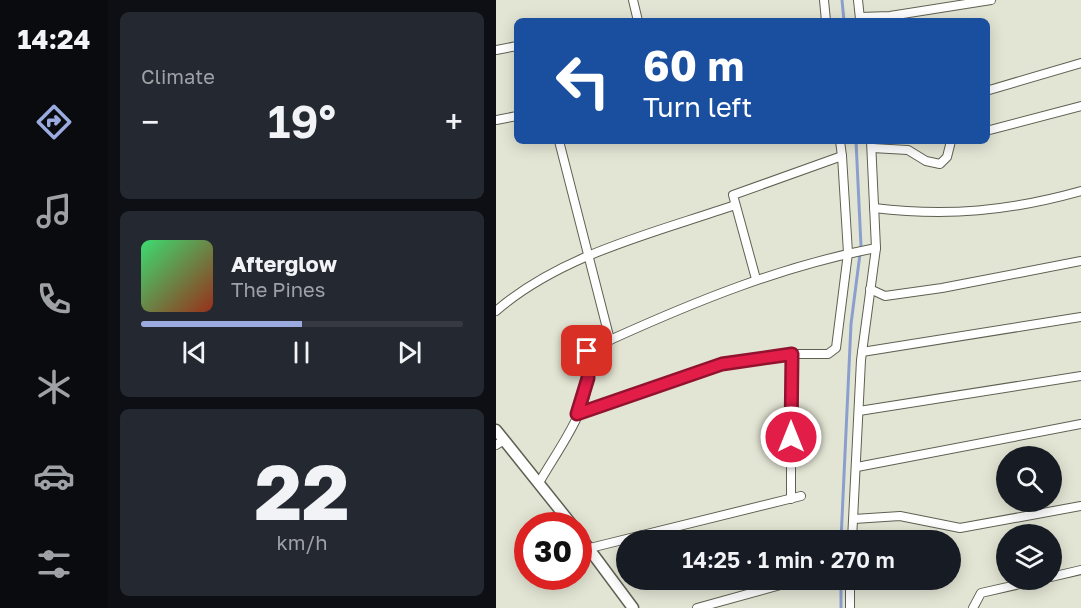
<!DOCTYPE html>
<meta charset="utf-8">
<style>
:root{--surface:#171b24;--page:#242831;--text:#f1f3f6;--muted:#9ea1a6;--line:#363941;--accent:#9babdf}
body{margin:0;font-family:"Golos Text",sans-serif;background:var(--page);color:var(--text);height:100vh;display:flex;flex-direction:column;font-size:22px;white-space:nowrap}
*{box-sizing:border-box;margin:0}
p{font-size:20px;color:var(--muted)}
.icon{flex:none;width:33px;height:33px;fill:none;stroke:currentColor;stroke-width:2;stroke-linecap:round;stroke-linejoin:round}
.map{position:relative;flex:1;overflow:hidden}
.panel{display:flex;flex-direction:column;gap:12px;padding:12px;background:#0d0f14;width:388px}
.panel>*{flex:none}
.hud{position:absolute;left:18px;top:18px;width:476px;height:126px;border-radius:9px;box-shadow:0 3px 15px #0003;background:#1a4fa0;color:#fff;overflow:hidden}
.buttons{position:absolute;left:500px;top:446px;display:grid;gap:12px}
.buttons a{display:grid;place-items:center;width:66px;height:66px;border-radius:50%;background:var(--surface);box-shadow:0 3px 15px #0003;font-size:30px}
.speed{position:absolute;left:18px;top:512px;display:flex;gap:12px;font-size:30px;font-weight:700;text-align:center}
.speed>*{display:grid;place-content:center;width:78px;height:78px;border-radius:50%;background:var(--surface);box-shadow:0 3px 15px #0003;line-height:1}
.speed .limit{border:9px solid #d22;background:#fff;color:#111}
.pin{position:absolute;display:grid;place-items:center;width:51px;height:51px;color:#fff;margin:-26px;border-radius:12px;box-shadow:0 3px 9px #0006}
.me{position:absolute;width:66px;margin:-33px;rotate:0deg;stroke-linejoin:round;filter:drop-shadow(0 0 4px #0008)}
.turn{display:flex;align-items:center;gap:21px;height:126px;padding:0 30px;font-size:27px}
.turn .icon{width:78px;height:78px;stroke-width:2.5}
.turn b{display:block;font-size:42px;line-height:51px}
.big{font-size:45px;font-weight:600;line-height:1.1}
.panel .tile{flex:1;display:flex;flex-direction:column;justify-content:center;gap:9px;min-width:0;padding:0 21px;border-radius:9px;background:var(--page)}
.panel .dial{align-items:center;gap:0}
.dial b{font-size:78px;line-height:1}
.song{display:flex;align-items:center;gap:18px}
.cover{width:72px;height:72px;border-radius:9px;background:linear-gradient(135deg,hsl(140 70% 55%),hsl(10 70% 35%))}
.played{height:6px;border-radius:3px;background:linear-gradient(90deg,var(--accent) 50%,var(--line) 50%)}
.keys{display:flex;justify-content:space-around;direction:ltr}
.heat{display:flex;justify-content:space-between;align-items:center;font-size:33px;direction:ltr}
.trip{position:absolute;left:120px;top:530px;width:345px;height:60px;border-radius:30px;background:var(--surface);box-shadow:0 3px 15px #0003;font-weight:600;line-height:60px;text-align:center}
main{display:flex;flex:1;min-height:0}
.tab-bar{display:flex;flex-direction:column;width:108px;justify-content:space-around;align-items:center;background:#090b0e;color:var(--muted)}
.tab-bar .icon{width:42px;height:42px}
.tab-bar .current{color:var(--accent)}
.tab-bar b{font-size:27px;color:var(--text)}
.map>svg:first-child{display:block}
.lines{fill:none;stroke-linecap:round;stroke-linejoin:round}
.stream{stroke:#8b9fcf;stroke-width:3}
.street-casing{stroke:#5e6152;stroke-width:10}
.secondary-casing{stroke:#5e6152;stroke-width:13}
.street{stroke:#fff;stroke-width:8}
.secondary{stroke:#fff;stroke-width:10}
.route-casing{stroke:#92132f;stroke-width:15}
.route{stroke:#e11d48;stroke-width:10}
</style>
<main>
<nav class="tab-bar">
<b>14:24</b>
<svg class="icon current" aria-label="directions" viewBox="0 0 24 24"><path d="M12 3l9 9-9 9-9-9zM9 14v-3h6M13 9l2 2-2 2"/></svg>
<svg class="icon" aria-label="music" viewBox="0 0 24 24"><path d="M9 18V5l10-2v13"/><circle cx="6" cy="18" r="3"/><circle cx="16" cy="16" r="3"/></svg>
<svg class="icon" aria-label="phone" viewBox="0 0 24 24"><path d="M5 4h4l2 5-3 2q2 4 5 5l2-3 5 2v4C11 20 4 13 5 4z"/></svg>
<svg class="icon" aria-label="climate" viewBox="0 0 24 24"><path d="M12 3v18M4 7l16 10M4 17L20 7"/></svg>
<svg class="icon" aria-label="car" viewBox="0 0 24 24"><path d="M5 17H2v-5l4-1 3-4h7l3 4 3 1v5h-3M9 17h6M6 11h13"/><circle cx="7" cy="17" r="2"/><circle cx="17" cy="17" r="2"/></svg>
<svg class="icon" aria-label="filters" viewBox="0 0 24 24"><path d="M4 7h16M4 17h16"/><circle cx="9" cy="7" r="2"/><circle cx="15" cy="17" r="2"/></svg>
</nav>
<section class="panel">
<div class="tile"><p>Climate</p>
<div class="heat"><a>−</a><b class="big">19°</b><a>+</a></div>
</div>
<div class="tile">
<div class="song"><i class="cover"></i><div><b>Afterglow</b><p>The Pines</p></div></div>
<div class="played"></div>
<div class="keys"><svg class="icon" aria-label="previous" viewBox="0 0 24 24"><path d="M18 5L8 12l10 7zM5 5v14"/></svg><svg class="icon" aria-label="pause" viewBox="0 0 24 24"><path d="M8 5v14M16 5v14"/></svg><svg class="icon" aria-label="next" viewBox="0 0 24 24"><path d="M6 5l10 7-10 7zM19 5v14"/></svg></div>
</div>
<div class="tile dial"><b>22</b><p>km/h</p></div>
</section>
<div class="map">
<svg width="585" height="608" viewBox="0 0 585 608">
<rect width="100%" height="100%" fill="#e3e5d4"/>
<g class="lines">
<g class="stream">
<path d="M346,0L348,21"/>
<path d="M345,540L355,324L365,246L360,141"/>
<path d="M345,579V608"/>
</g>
<g class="street-casing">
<g id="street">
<path d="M137,0L142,21"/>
<path d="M328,0L330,21"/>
<path d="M362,0L364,19"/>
<path d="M364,17L394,16L495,0"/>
<path d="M0,50L21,46"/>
<path d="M490,91L585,63"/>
<path d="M0,120L21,116"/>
<path d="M490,131L585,106"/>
<path d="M63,141L114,340"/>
<path d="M344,141L346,156"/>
<path d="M376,148L412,150L430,161L444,164L451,157L455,141"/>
<path d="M378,208C452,217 513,211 585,191"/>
<path d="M260,279L237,195L346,156L352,253L340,348L332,354H295"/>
<path d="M374,289L389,296L446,288L585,261"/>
<path d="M0,311C66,254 158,233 239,205"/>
<path d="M366,352L585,317"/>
<path d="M363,411L585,376"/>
<path d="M81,414L226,364L295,354V499"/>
<path d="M0,445L8,440"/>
<path d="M361,467L585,424"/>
<path d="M43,483C59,454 91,413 92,378C93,369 90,360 91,351L102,343L114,340C200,301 286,266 380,248"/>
<path d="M358,519L404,516L464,528L585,506"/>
<path d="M356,540L365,360L380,248L375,141"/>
<path d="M94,548L305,496"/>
<path d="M555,577L585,570"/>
<path d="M201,608L306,579"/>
<path d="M354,608V579"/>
<path d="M477,608L485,593L546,579"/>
</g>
</g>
<g class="secondary-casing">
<g id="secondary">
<path d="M0,430L76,525"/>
<path d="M82,534L137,608"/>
</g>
</g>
<use href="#street" class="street"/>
<use href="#secondary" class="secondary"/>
</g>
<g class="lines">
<g class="route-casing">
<path id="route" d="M91,351L92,378L81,414L226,364L296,354L295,437"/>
</g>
<use href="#route" class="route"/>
</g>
</svg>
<div class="buttons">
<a><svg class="icon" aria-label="search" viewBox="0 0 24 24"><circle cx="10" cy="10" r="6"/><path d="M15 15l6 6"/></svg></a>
<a><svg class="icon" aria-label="layers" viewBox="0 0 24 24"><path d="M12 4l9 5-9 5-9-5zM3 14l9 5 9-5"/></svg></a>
</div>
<div class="speed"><div class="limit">30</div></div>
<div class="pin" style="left:91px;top:351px;background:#d93025"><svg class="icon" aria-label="arrive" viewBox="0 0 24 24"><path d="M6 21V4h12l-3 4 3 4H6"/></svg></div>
<svg class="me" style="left:295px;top:437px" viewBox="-20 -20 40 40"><circle r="17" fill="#e11d48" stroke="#fff" stroke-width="3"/><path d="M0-11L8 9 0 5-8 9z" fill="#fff"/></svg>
<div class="trip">14:25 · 1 min · 270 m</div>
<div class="hud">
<div class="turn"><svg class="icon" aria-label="left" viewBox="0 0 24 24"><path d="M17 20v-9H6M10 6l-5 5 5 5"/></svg><div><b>60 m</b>Turn left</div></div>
</div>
</div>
</main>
